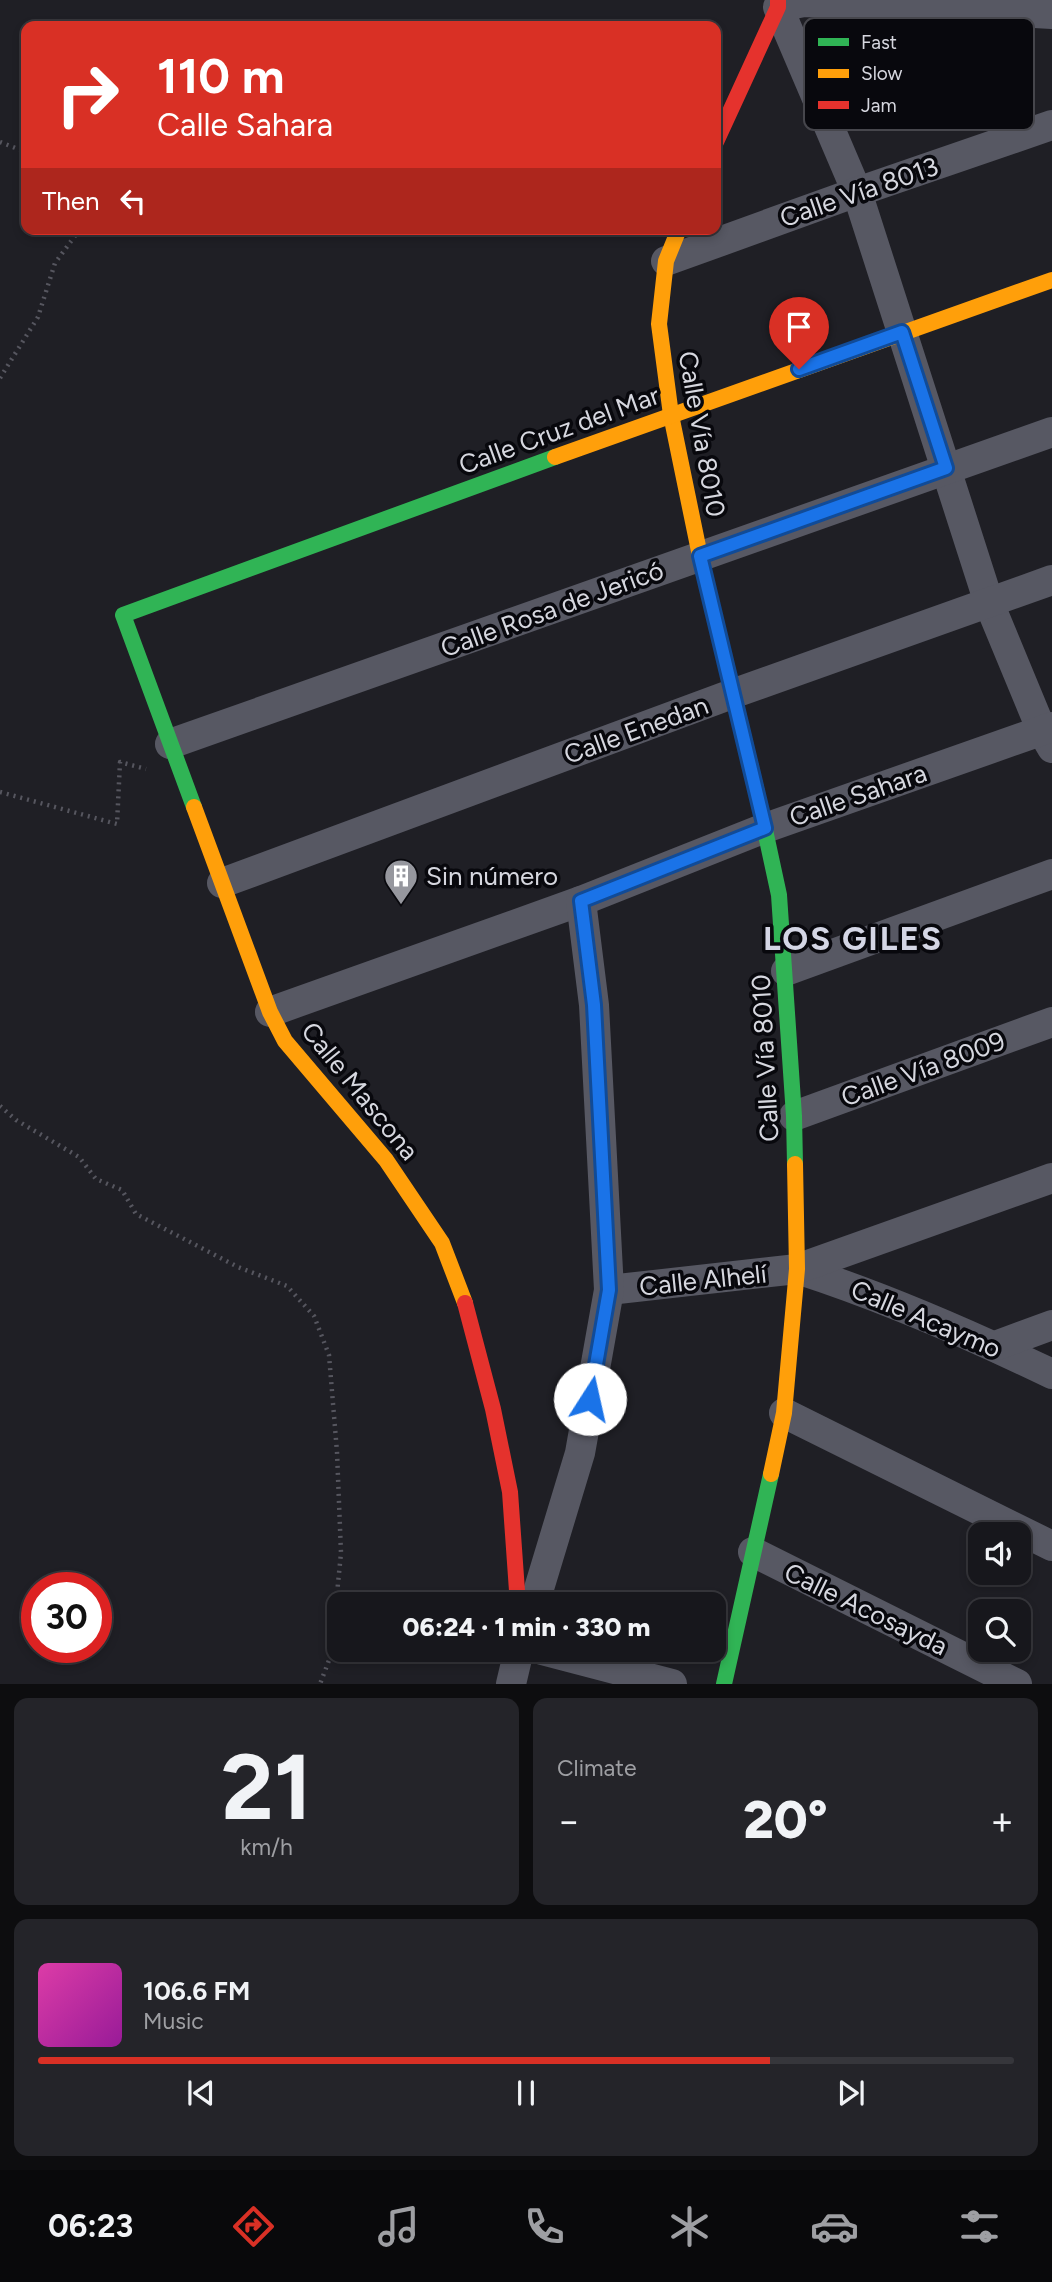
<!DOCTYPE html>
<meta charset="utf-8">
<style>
:root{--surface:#17171c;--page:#242429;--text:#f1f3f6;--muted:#9e9fa3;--line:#36363b;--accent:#d93025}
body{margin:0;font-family:Figtree,sans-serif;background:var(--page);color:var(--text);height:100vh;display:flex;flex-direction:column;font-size:26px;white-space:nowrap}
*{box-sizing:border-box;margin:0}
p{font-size:23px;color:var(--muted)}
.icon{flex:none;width:38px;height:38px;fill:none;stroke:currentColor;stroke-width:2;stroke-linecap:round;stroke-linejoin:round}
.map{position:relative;height:1684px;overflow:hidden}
.sheet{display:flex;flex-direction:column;gap:14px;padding:14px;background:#0d0d0f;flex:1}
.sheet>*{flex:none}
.hud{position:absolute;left:21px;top:21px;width:700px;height:214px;border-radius:14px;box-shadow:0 4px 10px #0003,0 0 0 2px var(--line);background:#d93025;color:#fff;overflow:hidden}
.buttons{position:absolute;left:968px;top:1522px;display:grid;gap:14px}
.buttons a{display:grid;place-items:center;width:63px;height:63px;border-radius:14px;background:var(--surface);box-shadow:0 4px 10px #0003,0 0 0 2px var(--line);font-size:35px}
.speed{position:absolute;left:21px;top:1572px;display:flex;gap:14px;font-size:35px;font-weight:700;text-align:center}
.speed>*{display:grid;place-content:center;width:91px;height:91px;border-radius:50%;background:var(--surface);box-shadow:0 4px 10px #0003,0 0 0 2px var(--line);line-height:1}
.speed .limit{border:10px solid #d22;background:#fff;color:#111}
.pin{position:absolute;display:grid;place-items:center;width:60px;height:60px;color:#fff;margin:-72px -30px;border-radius:50% 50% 50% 0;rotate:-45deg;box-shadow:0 0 7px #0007}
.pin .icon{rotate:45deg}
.me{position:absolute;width:77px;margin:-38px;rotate:10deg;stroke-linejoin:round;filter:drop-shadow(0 0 5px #0008)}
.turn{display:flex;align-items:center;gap:24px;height:147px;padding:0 21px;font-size:32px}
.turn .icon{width:91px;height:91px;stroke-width:2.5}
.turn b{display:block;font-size:49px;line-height:60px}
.then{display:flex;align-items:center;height:66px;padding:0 21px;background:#0003;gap:14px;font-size:26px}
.big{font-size:52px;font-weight:800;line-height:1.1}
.sheet .widget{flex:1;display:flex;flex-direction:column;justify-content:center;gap:10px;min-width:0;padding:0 24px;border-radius:14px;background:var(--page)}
.sheet .dial{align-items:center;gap:0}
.dial b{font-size:91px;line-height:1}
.song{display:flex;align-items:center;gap:21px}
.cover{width:84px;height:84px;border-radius:10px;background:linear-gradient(135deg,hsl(320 70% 55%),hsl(300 70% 35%))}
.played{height:7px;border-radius:4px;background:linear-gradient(90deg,var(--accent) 75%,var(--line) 75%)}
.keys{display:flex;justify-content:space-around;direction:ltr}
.heat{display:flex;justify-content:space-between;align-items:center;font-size:38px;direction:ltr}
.sheet .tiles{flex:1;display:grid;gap:14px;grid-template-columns:1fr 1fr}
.widget:last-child{grid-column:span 2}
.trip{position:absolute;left:327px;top:1592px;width:399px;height:70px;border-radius:14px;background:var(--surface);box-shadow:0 4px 10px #0003,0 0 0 2px var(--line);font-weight:800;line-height:70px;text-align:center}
.tabs{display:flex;height:112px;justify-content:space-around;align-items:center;background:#09090b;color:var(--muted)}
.tabs .icon{width:49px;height:49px}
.tabs .on{color:var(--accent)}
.tabs b{font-size:32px;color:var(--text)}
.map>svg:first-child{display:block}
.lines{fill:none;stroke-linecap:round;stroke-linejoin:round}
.path{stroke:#56565f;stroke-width:4.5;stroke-dasharray:2 5;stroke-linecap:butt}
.street{stroke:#575863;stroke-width:30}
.fast{stroke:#30b455;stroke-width:16}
.slow{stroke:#ff9f0a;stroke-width:16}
.jam{stroke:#e5322d;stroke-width:16}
.route-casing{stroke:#114b97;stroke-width:18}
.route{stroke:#1a73e8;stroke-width:12}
.labels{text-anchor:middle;stroke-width:7;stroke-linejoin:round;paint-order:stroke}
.street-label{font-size:26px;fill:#d6d7df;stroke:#08080d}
.poi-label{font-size:26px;fill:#d6d7df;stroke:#08080d;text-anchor:start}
.district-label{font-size:33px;font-weight:bold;letter-spacing:2px;fill:#d4d6e5;stroke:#08080d}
.key{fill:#08080d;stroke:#46464c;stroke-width:2}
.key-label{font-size:19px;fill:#d6d7df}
</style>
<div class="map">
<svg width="1052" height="1684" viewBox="0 0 1052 1684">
<rect width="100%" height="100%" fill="#1f1f25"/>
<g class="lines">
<g class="path">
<path d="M0,142L26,152"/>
<path d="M0,378L38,317L55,263L80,229"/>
<path d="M0,792L117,824L120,762L146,769"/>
<path d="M0,1106L16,1120L79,1157L96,1179L122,1190L136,1214L238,1267L287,1286L314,1316L329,1355L337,1452L341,1553L331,1655L320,1684"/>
</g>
<g class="street">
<path d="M1052,14L880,4L804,2L778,7L857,192L989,603L1042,731L1052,748"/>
<path d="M666,261L857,192L1052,125"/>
<path d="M170,744L1052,432"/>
<path d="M222,883L732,694L1052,580"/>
<path d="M786,971L1052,874"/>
<path d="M270,1012L581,901L765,828L1052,727"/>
<path d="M794,1116L1052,1022"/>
<path d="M797,1269C884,1297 969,1334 1052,1374"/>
<path d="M609,1290L797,1269L1052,1178"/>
<path d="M995,1346L1052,1325"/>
<path d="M784,1413L1052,1546"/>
<path d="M753,1552L1017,1684"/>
<path d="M534,1605L580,1453L609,1290L594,1005L581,901"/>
<path d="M542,1650L672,1684"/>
<path d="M511,1684L519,1650"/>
</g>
<g class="fast">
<path d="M757,793L779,895L794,1116L795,1164"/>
<path d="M194,807L123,615L555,457"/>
<path d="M724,1684L771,1474"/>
</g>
<g class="slow">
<path d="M679,229L666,261L659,324L671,415L700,556L757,793"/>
<path d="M555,457L1052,280"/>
<path d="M194,807L270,1012L285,1041L386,1160L442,1243L465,1303"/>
<path d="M771,1474L784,1413L797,1269L795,1164"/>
</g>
<g class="jam">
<path d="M716,142L778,7V0"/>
<path d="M465,1303L493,1409L510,1492L518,1605"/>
</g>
</g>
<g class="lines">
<g class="route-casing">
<path id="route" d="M590,1399L609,1290L594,1005L581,901L765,828L700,556L946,468L902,332L799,369"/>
</g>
<use href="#route" class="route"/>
</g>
<defs>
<g id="building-pin" transform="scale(1.75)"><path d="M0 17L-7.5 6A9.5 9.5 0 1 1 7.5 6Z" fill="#96979e" stroke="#08080d"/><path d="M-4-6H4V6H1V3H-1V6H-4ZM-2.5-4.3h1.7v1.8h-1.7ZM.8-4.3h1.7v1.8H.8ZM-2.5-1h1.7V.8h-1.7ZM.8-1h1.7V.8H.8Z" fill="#fff"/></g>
</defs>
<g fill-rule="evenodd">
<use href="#building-pin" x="401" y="876"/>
</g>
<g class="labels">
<g class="street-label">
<text transform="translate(859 192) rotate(-19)" y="9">Calle Vía 8013</text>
<text transform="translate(559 430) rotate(-20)" y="9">Calle Cruz del Mar</text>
<text transform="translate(702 434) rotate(80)" y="9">Calle Vía 8010</text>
<text transform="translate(552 609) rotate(-20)" y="9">Calle Rosa de Jericó</text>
<text transform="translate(636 730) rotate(-20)" y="9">Calle Enedan</text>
<text transform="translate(858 795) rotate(-19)" y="9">Calle Sahara</text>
<text transform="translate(765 1058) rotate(-93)" y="9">Calle Vía 8010</text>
<text transform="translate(923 1069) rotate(-20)" y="9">Calle Vía 8009</text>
<text transform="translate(360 1091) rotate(51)" y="9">Calle Mascona</text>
<text transform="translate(703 1280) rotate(-6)" y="9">Calle Alhelí</text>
<text transform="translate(926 1319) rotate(23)" y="9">Calle Acaymo</text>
<text transform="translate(866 1609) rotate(26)" y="9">Calle Acosayda</text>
</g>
<g class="poi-label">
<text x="426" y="885">Sin número</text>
</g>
<g class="district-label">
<text x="853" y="950">LOS GILES</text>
</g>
</g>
<rect x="804" y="18" width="230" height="112" rx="10" class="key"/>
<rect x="818" y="38" width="31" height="8" fill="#30b455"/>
<rect x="818" y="69" width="31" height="9" fill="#ff9f0a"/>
<rect x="818" y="101" width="31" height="8" fill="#e5322d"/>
<g class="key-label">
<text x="861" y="49">Fast</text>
<text x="861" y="80">Slow</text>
<text x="861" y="112">Jam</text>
</g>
</svg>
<div class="buttons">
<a><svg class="icon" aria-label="sound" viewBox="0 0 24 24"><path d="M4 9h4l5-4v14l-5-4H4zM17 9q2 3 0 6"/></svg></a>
<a><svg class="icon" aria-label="search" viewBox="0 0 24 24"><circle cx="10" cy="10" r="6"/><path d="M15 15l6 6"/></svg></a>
</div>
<div class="speed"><div class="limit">30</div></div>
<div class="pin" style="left:799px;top:369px;background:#d93025"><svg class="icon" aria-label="arrive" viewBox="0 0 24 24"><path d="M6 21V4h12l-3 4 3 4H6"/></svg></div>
<svg class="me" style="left:590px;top:1399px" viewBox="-20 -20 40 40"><circle r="19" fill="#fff"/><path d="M0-13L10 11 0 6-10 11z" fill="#1a73e8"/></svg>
<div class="trip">06:24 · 1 min · 330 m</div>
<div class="hud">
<div class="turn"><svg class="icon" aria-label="right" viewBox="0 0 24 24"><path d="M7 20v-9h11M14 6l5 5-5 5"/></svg><div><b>110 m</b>Calle Sahara</div></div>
<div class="then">Then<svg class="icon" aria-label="left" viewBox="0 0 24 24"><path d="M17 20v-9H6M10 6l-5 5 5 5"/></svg></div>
</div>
</div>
<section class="sheet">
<div class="tiles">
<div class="widget dial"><b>21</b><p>km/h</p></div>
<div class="widget"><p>Climate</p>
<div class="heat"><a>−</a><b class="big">20°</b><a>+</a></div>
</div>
<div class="widget">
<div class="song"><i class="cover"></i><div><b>106.6 FM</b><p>Music</p></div></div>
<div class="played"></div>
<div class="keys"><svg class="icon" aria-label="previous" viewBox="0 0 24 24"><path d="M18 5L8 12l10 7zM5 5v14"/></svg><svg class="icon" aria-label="pause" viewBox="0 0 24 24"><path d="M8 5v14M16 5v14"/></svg><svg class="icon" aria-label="next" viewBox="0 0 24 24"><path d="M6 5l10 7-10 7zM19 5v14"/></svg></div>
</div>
</div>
</section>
<nav class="tabs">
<b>06:23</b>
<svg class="icon on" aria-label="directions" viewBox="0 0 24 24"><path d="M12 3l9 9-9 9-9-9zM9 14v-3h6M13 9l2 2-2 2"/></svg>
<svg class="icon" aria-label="music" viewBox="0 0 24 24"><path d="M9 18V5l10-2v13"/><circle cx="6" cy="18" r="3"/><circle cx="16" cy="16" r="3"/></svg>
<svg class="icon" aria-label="phone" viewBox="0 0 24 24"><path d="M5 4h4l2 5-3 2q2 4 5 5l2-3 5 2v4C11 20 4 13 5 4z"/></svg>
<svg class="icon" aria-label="climate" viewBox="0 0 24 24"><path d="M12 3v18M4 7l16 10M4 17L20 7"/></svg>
<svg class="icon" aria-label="car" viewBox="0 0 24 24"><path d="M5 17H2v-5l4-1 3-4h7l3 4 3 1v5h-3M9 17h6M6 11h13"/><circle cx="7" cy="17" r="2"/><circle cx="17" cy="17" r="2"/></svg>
<svg class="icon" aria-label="filters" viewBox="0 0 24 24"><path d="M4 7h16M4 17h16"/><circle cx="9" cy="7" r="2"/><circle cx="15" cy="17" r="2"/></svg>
</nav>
